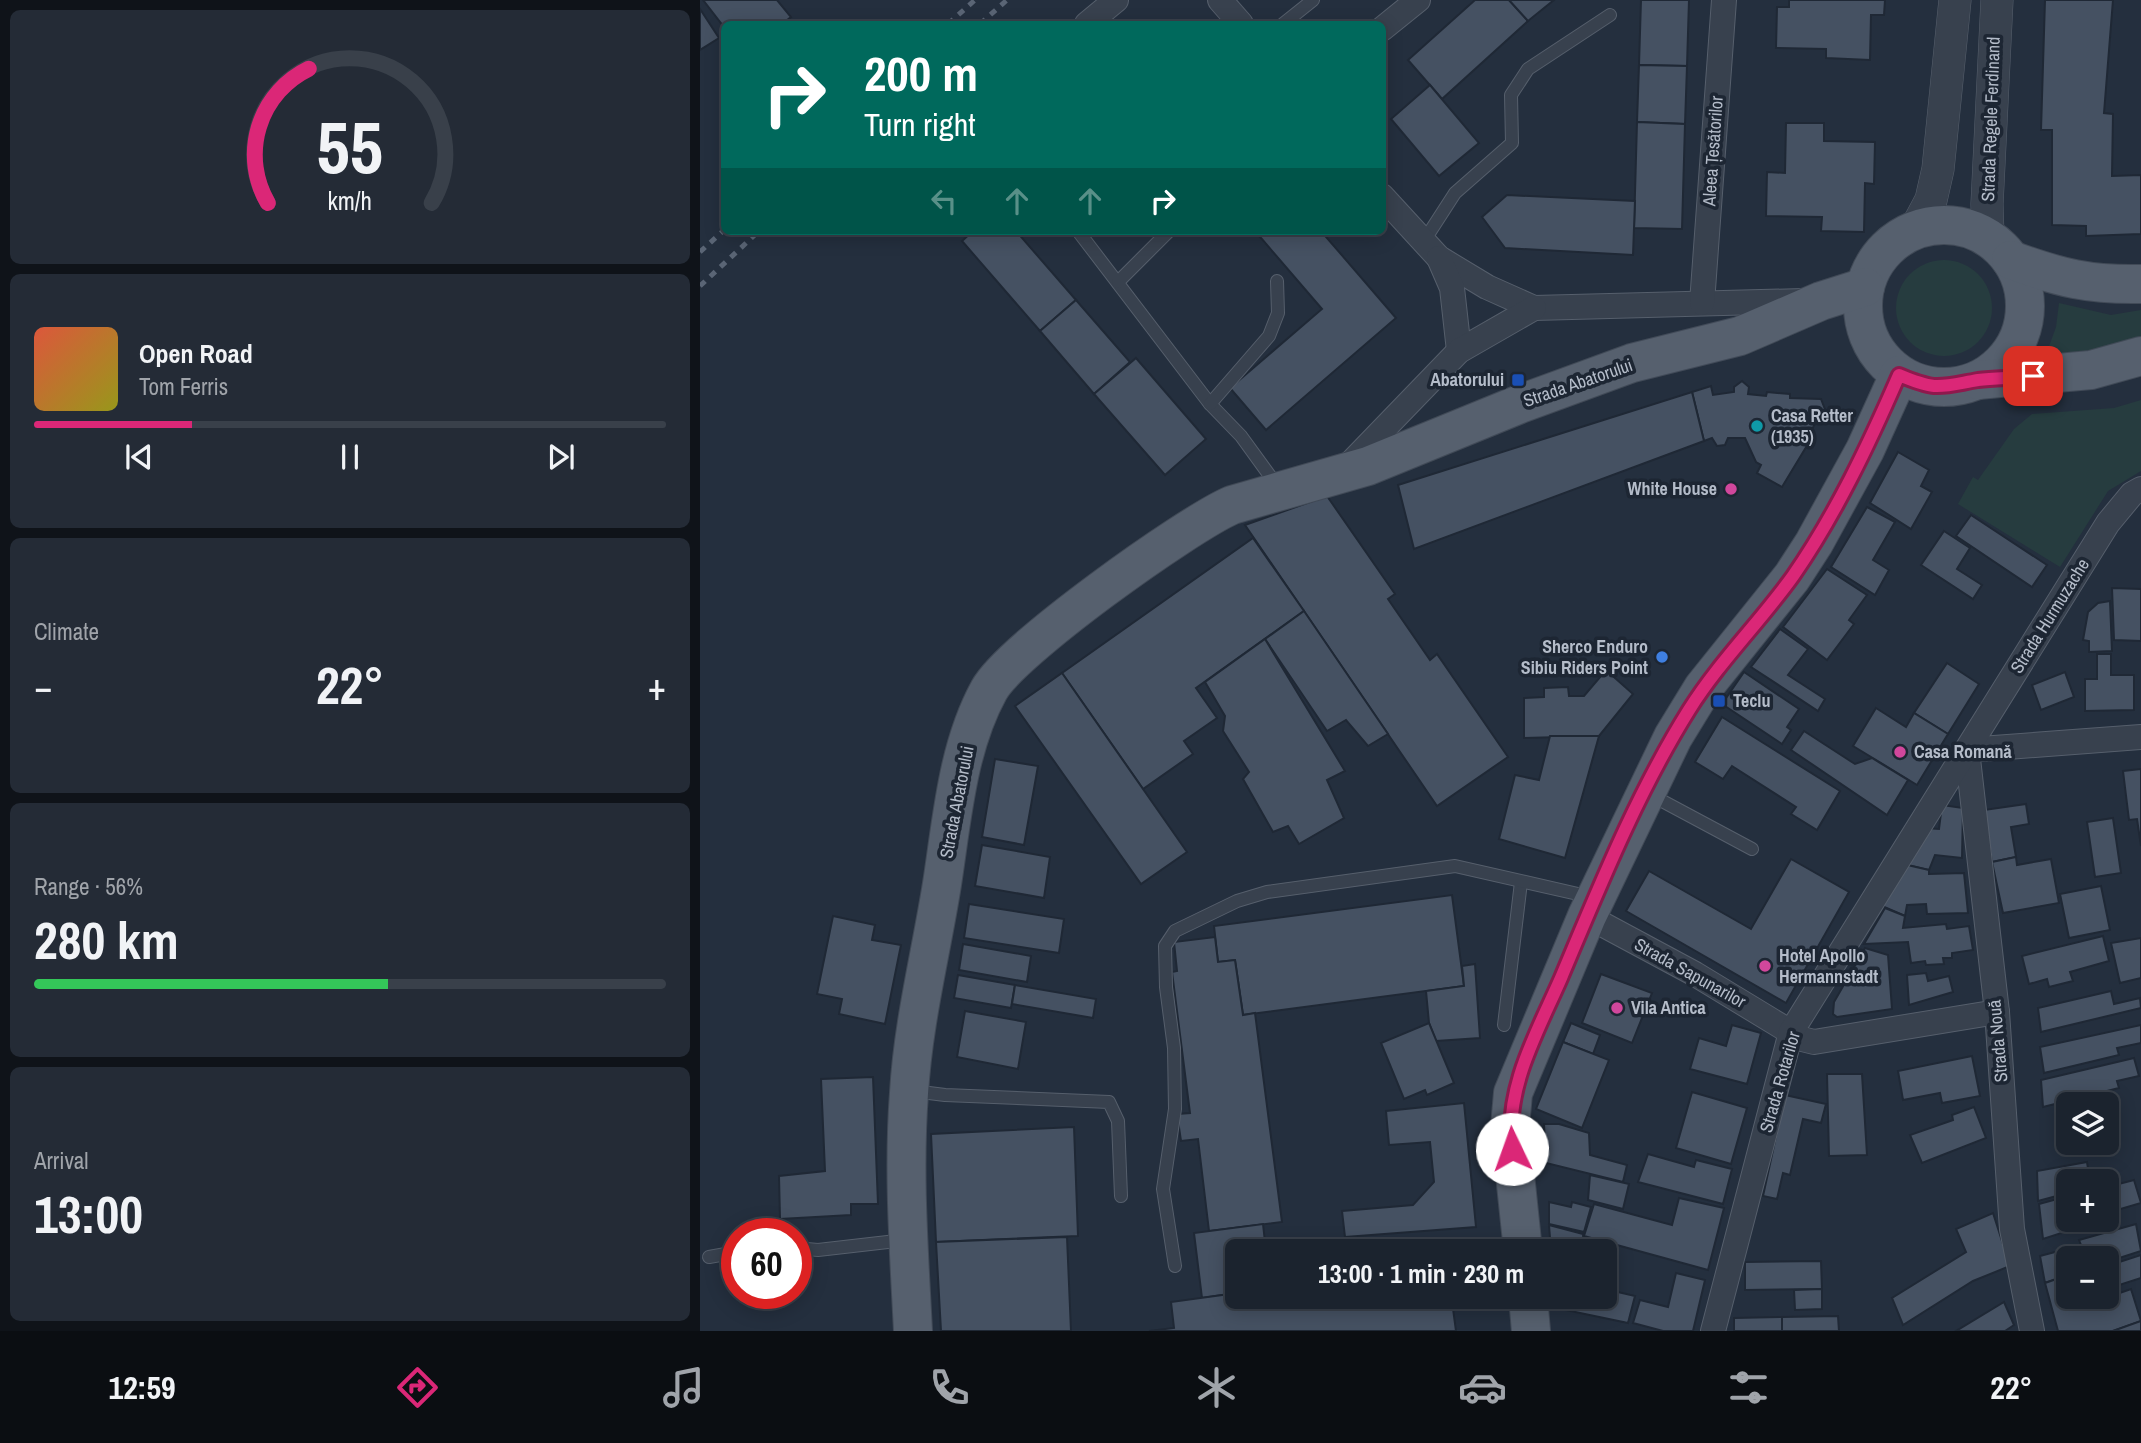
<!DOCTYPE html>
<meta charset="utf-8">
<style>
:root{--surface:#1b232e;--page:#242b36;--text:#f1f3f6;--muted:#a0a4aa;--line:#39404a;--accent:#db2777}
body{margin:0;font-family:"Archivo Narrow",sans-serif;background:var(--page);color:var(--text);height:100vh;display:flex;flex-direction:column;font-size:26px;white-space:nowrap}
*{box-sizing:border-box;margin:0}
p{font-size:23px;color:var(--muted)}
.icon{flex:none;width:38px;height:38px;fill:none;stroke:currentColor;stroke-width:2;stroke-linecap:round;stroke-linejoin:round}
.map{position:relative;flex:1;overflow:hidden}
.details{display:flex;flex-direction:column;gap:10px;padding:10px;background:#0f1319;width:700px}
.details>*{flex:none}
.top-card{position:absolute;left:21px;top:21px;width:665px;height:214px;border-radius:10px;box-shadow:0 4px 18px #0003,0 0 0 2px var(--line);background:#00695c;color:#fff;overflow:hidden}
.controls{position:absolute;left:1356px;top:1092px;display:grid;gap:14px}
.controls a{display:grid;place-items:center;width:63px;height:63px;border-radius:10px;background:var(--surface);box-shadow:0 4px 18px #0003,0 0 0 2px var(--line);font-size:35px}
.speed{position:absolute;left:21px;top:1218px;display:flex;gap:14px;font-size:35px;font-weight:700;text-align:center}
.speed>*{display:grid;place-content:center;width:91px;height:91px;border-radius:50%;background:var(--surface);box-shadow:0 4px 18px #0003,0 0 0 2px var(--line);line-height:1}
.speed .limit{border:10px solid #d22;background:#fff;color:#111}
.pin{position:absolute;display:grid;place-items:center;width:60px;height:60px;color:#fff;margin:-30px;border-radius:14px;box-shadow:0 4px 10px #0006}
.me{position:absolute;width:77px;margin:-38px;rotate:357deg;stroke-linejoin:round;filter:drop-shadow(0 0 5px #0008)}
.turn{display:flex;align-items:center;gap:24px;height:147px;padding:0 28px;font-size:32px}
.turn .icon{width:91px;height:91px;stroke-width:2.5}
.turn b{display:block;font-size:49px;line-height:60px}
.lanes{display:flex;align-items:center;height:66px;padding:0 28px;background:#0003;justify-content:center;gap:35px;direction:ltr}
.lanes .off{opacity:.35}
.big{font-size:52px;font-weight:800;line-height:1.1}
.details .card{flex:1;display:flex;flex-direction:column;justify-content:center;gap:10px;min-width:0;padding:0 24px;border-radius:10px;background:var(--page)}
.details .dial{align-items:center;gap:0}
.dial svg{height:182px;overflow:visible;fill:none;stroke:var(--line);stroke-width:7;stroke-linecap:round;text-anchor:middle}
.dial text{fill:var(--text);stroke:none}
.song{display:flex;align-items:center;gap:21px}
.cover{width:84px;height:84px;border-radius:10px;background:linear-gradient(135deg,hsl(10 70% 55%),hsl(60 70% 35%))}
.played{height:7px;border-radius:4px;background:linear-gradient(90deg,var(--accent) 25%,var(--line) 25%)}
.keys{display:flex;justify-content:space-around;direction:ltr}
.heat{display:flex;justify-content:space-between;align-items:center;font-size:38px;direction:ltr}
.charge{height:10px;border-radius:5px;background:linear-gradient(90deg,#34c759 56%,var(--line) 0)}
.trip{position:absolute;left:525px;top:1239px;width:392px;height:70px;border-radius:10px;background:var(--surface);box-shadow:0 4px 18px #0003,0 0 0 2px var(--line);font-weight:800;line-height:70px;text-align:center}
.dock{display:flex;height:112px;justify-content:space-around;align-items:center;background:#0b0e12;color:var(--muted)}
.dock .icon{width:49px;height:49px}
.dock .selected{color:var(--accent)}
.dock b{font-size:32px;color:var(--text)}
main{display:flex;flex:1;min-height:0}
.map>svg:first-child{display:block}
.green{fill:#263c3f}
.building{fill:#455162;stroke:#1f2835;stroke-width:2}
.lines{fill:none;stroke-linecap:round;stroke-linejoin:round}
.service-casing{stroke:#565f6c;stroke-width:14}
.minor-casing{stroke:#565f6c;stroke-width:26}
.tertiary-casing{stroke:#565f6c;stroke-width:33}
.primary-casing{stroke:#414a57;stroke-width:40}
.service{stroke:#38414e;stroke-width:12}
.minor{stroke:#38414e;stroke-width:24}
.tertiary{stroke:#38414e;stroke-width:32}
.primary{stroke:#56606e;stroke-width:38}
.rail{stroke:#5a6575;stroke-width:5;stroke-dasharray:7 7;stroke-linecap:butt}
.route-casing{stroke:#8e194d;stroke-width:18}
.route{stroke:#db2777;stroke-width:12}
.transit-dot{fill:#1a4fb4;stroke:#1d2633;stroke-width:2.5}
.culture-dot{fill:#0f9aa8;stroke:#1d2633;stroke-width:2.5}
.hotel-dot{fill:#d1479c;stroke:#1d2633;stroke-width:2.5}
.shop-dot{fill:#3f7fe0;stroke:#1d2633;stroke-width:2.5}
.labels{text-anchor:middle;stroke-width:7;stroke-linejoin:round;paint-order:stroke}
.street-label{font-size:18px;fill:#b4bcc9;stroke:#1d2633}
.poi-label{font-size:18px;font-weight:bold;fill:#b4bcc9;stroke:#1d2633;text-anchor:start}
</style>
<main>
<section class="details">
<div class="card dial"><svg viewBox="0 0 100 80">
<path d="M14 69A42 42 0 1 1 86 69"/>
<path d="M14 69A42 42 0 0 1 32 10" stroke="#db2777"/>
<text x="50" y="56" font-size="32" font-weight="700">55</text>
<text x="50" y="72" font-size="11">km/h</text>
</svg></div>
<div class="card">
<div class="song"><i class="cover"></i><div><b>Open Road</b><p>Tom Ferris</p></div></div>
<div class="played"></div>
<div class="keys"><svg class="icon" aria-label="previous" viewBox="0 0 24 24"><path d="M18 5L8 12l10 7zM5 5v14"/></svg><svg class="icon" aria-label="pause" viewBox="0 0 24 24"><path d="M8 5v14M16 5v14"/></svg><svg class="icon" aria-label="next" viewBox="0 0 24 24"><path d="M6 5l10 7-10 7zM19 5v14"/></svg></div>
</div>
<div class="card"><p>Climate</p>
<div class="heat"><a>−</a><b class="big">22°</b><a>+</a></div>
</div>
<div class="card"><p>Range · 56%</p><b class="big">280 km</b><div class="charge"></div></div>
<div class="card"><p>Arrival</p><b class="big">13:00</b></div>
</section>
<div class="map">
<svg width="1441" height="1331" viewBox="0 0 1441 1331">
<rect width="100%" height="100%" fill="#242f3e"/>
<g class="green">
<circle cx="1244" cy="308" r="48"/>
<path d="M1359,303L1411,315L1441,310V341L1373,356L1347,352L1356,327Z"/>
<path d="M1441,400V471L1408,491L1360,567L1258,504L1273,477L1278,480L1314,429L1332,414L1414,408Z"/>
</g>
<g class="building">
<path d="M3,0H77L91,17L82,24L41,23L24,24V27Z"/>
<path d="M775,0H809L828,21L742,99L708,60Z"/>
<path d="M809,0H854L828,21Z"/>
<path d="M941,0H989L987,66L939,65Z"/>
<path d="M1089,0H1185L1184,15H1171L1170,60L1126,58V49L1076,48L1077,7H1089Z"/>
<path d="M1345,0H1413L1404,113L1413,114L1412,176L1441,175V234L1386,236V226L1352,225V130H1341Z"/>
<path d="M0,9L19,38L0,50Z"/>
<path d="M939,65L987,66L985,124L937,122Z"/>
<path d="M730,85L779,143L739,176L691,119Z"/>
<path d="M937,122L985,124L982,229L934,228Z"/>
<path d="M1086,123H1124V141L1175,142L1174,184L1165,183L1164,232L1121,231L1122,217L1066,216L1067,172L1085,173Z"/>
<path d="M807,195L935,201L933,255L805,248L782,217Z"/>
<path d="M273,231H316L376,300L340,331L262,241Z"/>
<path d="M555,231H621L696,318L566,430L530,388L622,309Z"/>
<path d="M376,300L430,362L394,394L340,331Z"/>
<path d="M436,358L506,439L465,475L394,394Z"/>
<path d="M1042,381L1049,387L1048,394L1066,396L1067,392L1090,394V398L1121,399L1126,412L1119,415L1108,438L1111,439L1082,487L1057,473L1061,465L1056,462L1045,438H1028L1025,445L1017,446L1012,438L1004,441L992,392L1011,386L1013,395L1034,392V387Z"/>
<path d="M992,392L1004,441L714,549L698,485Z"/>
<path d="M1198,452L1229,470L1221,486L1232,492L1211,529L1170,503Z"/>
<path d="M627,496L695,594L688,599L730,660L737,654L808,757L737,806L545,525Z"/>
<path d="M1167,507L1195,522L1173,560L1189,570L1175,595L1131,567Z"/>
<path d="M1271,515L1347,565L1332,587L1256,536Z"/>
<path d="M1244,531L1270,548L1257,569L1282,585L1273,599L1221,565Z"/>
<path d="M553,538L604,611L496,688L517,718L484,741L493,754L443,789L362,673Z"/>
<path d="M1127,569L1167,595L1149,620L1154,624L1127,660L1083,627Z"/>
<path d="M1412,588L1441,589V641L1414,640Z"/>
<path d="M1410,601L1412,651L1389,652V641L1383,640L1388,612L1398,603Z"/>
<path d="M604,611L688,734L668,746L646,720L627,731L565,639Z"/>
<path d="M1080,629L1108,649L1088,675L1125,699L1118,711L1051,667Z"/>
<path d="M565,639L645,771L627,780L644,818L599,844L588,826L573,832L543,779L549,772L523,731L525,716L505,682Z"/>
<path d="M1397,654H1411V675H1434V710L1385,711V679H1397Z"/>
<path d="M1247,663L1279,684L1248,734L1214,713Z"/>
<path d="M906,670L933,694L899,736L824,738V698L844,697V688L868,687L869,696H884Z"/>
<path d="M1044,672L1099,709L1087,727L1091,730L1082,744L1022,704Z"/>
<path d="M1365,672L1374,697L1341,710L1332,685Z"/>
<path d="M362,673L487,852L441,884L315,706Z"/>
<path d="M1176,708L1206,727L1214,713L1248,734L1217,785L1153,746Z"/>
<path d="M1022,717L1140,791L1117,830L1091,814L1096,807L1032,766L1023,779L995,762Z"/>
<path d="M1104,731L1155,764L1172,758L1208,780L1187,815L1091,750Z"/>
<path d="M850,736H899L865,858L799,839L815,775L839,780Z"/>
<path d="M295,759L338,766L324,845L282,837Z"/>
<path d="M1441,769V846L1437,819L1429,820L1423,771Z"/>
<path d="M1326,804L1329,824L1311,827L1316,857L1292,862L1284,810Z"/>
<path d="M1242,805L1263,808L1262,858L1235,855L1229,870L1203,864L1225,828L1239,829Z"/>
<path d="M1413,818L1421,873L1395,877L1387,822Z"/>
<path d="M282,845L350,857L344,898L275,886Z"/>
<path d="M1316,857L1317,865L1351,859L1359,903L1303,913L1292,862Z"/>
<path d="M1091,859L1149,892L1086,1003L926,911L949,871L1051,929Z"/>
<path d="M1203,864L1229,870V874L1264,873L1268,913L1227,914L1226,904L1207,905L1205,916L1182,906Z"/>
<path d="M1401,886L1410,930L1369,938L1360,894Z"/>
<path d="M752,895L764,986L543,1015L535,960L518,962L514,926Z"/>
<path d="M269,904L364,919L359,953L264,938Z"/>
<path d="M1185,908L1205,916L1203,928L1246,924L1247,929L1269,926L1273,950L1252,953V958H1243L1244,964L1226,965L1225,961L1211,963L1208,942L1164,944Z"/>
<path d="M133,916L175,925L172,940L201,945L185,1024L139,1014L142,999L117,994Z"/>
<path d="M1403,936L1409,961L1370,972L1373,981L1349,987L1347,979L1329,984L1322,956Z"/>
<path d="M515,937L518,962L535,960L543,1015L555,1013L582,1222L509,1231L498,1139L481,1141L477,1114L490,1113L472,972L477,971L474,942Z"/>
<path d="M1441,938V978L1420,983L1411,943Z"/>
<path d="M263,944L331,956L327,982L259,970Z"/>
<path d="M1165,948L1188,955L1192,1009L1137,1017L1133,1014L1134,1002Z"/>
<path d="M775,964L780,1038L736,1041L729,1023L726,991L764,986L762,966Z"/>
<path d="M1226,973L1228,981L1249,976L1253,992L1209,1005L1207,975Z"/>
<path d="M901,974L952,993L932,1043L882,1023Z"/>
<path d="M258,975L315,985L311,1008L254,998Z"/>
<path d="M315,985L396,999L393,1018L312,1004Z"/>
<path d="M1411,991L1414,1004L1440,998L1441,1008L1341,1032L1338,1008Z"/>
<path d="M265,1011L326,1022L318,1069L257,1057Z"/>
<path d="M729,1023L754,1083L727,1095L725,1090L704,1099L681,1043Z"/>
<path d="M871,1023L900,1035L893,1054L863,1042Z"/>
<path d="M1032,1025L1061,1033L1047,1084L990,1069L999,1038L1026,1046Z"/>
<path d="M1441,1025V1043L1417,1048L1419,1055L1344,1073L1340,1047Z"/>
<path d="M863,1042L909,1060L882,1128L836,1109Z"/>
<path d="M1272,1056L1280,1096L1242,1103L1240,1093L1203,1100L1198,1071Z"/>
<path d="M1434,1058L1439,1076L1417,1081L1419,1088L1343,1107L1341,1080Z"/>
<path d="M1127,1074H1162L1167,1155L1129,1156Z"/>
<path d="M173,1077L178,1204H151V1215L80,1219L79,1176L125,1171L121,1079Z"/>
<path d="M992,1092L1047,1108L1031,1164L976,1148Z"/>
<path d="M1085,1095L1126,1104L1121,1123L1103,1119L1090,1175L1083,1173L1077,1199L1063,1196Z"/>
<path d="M764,1103L776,1227L645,1237L642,1211L713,1205L734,1182L730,1142L689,1145L686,1111Z"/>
<path d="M1274,1107L1286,1138L1222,1163L1210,1135L1253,1120L1252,1115Z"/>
<path d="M844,1124H859L889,1133L890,1155L927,1165L923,1182L846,1163Z"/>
<path d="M374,1127L378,1236L236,1242L231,1134Z"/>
<path d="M948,1154L994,1167L996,1160L1032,1169L1023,1204L938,1182Z"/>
<path d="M1387,1162L1390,1181H1368V1193L1338,1201L1337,1171Z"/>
<path d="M890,1175L929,1184L923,1209L888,1200Z"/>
<path d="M1434,1180L1441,1203L1407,1213V1187Z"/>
<path d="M1368,1196V1220H1402L1343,1239L1339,1204Z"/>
<path d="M979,1198L1024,1208L1008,1270L884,1236L894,1204L972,1225Z"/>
<path d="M849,1202L871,1207L872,1202L891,1207L884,1232L849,1224Z"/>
<path d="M1293,1213L1310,1266L1273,1281L1203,1325L1192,1298L1266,1252L1256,1229Z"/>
<path d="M563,1224L566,1251H537V1293L502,1298L494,1233Z"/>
<path d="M1436,1224L1441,1251L1407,1262V1258H1368V1275L1345,1283L1340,1256L1381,1245L1379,1240Z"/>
<path d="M849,1225L883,1234L884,1251H851Z"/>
<path d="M367,1237L371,1331H241L236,1242Z"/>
<path d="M1441,1255V1278L1407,1289V1266Z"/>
<path d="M1121,1261L1122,1289L1045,1290V1262Z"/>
<path d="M976,1273L1005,1280L993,1331H963L933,1323L940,1300L968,1307Z"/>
<path d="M1368,1275V1297H1383L1378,1298L1380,1307L1431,1289L1441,1321L1413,1331H1358L1345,1283Z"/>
<path d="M905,1289L935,1296L928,1323L856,1308L855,1297H905Z"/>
<path d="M1122,1289V1309L1095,1310L1094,1290Z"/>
<path d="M537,1293V1297H743L744,1302L752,1301L756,1331H449L474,1328L471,1302Z"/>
<path d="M1304,1302L1314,1325L1305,1331H1256Z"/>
<path d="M1138,1316L1139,1331H1082V1317Z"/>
<path d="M1082,1317V1331H1034V1318Z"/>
<path d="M1441,1321V1331H1413Z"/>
</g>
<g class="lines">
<g class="service-casing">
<g id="service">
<path d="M583,24L613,0"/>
<path d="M378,231L510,404L541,436L578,487"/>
<path d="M724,241L755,193L812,143L811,95L828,69L910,15"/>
<path d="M418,282L469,231"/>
<path d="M510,404L569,336L578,313L577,281"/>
<path d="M951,795L1052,849"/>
<path d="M804,1025L821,882"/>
<path d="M213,1091L245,1095L409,1102L418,1121L421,1196"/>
<path d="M96,1248L118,1250L205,1240"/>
<path d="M9,1257L37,1252"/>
<path d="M475,1266L463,1189L475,1109L474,1048L466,987L465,946L475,931L537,901L567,892L755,866L891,897"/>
</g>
</g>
<g class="minor-casing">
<g id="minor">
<path d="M520,0L541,24"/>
<path d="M387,24L416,0"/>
<path d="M682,29L718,0"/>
<path d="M682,196L739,258L787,287L834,308L1103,301"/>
<path d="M739,258L752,288L759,351"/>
<path d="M1002,303L1024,0"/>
<path d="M645,469L759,351L834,308"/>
<path d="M1267,750L1297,1012L1312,1229L1332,1331"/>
<path d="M1267,750L1441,737"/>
<path d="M887,916L995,974L1102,1039L1114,1042L1297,1012"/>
<path d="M1013,1331L1091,1032L1408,523L1432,494L1441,489"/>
</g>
</g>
<g class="tertiary-casing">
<g id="tertiary">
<path d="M1215,230L1231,200L1238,169L1255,0"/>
<path d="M1288,238L1287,204L1297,0"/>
</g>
</g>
<g class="primary-casing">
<g id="primary">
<circle cx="1244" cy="306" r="81"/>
<path d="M1311,260C1360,278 1389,285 1441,284"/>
<path d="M1278,380L1391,370L1441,356"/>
<path d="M823,1251L810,1127L813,1093L887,916L973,737L1003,688L1092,577L1114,543L1165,450L1199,375"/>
<path d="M828,1297L831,1331"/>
<path d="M213,1331C209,1252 203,1172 209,1093C213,1023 231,953 242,884C252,820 257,748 289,690C311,650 486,525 532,505L668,466L820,404L932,363L1040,336L1121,301L1165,287"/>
</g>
</g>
<use href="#service" class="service"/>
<use href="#minor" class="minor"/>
<use href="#tertiary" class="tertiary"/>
<use href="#primary" class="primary"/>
<g class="rail">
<path d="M248,24L275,0"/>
<path d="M280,24L307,0"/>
<path d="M0,252L24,230"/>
<path d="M0,286L59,231"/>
</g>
</g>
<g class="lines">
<g class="route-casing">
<path id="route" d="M812,1149C805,1087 837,1033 861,978C899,888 937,793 989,710C1019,662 1060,622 1093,576C1136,514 1169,444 1199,375C1237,391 1239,387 1278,380C1296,378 1315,378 1333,376"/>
</g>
<use href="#route" class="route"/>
</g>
<g class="transit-dot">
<rect x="811" y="373" width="14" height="14" rx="3.5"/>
<rect x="1012" y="694" width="14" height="14" rx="3.5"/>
</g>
<circle class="culture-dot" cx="1057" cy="426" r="7"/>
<g class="hotel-dot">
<circle cx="1031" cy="489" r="7"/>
<circle cx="1200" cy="752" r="7"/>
<circle cx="1065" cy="966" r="7"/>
<circle cx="917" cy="1008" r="7"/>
</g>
<circle class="shop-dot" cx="962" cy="657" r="7"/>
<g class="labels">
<g class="street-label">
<text transform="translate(1291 119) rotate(-88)" y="6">Strada Regele Ferdinand</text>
<text transform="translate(1013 151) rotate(-86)" y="6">Aleea Țesătorilor</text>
<text transform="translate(878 383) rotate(-19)" y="6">Strada Abatorului</text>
<text transform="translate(1350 616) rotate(-58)" y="6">Strada Hurmuzache</text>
<text transform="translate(257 802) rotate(-79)" y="6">Strada Abatorului</text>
<text transform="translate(990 973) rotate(29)" y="6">Strada Sapunarilor</text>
<text transform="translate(1298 1041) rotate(-95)" y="6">Strada Nouă</text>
<text transform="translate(1080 1082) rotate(-74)" y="6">Strada Rotarilor</text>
</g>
<g class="poi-label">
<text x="804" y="386" text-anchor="end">Abatorului</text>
<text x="1071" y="422">Casa Retter<tspan x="1071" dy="21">(1935)</tspan></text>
<text x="1017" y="495" text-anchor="end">White House</text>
<text x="948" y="653" text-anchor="end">Sherco Enduro<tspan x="948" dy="21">Sibiu Riders Point</tspan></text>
<text x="1033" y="707">Teclu</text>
<text x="1214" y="758">Casa Romană</text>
<text x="1079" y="962">Hotel Apollo<tspan x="1079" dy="21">Hermannstadt</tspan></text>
<text x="931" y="1014">Vila Antica</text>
</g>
</g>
</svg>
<div class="controls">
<a><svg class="icon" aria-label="layers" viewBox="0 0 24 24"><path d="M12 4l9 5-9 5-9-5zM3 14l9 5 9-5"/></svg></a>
<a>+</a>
<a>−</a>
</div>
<div class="speed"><div class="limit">60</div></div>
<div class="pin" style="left:1333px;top:376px;background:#d93025"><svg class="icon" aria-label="arrive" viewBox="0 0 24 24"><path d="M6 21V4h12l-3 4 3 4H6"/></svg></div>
<svg class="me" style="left:812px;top:1149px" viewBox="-20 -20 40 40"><circle r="19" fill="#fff"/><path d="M0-13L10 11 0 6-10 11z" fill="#db2777"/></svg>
<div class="trip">13:00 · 1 min · 230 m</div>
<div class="top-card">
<div class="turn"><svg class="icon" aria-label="right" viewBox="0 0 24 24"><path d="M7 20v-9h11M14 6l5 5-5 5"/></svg><div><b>200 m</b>Turn right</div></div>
<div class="lanes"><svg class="icon off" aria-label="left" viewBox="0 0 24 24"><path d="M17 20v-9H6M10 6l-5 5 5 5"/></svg><svg class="icon off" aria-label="ahead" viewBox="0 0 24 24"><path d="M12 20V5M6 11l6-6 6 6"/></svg><svg class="icon off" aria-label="ahead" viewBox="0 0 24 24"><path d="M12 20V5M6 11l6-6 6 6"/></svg><svg class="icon" aria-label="right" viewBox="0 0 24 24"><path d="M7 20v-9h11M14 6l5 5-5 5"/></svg></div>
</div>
</div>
</main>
<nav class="dock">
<b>12:59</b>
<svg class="icon selected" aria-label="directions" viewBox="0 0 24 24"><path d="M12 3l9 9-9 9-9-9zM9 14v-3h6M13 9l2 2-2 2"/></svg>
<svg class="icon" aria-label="music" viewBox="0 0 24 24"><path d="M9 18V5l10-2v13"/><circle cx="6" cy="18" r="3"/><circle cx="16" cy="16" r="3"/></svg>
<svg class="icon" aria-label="phone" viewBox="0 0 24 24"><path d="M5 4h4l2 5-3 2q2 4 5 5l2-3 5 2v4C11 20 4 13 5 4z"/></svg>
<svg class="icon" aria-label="climate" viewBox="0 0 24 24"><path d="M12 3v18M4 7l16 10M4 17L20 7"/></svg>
<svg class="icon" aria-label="car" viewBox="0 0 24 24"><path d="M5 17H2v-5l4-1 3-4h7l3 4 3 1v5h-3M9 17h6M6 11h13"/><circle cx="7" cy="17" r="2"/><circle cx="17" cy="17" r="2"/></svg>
<svg class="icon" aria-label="filters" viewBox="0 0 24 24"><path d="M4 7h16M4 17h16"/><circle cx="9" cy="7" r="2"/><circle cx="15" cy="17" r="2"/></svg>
<b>22°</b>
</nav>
